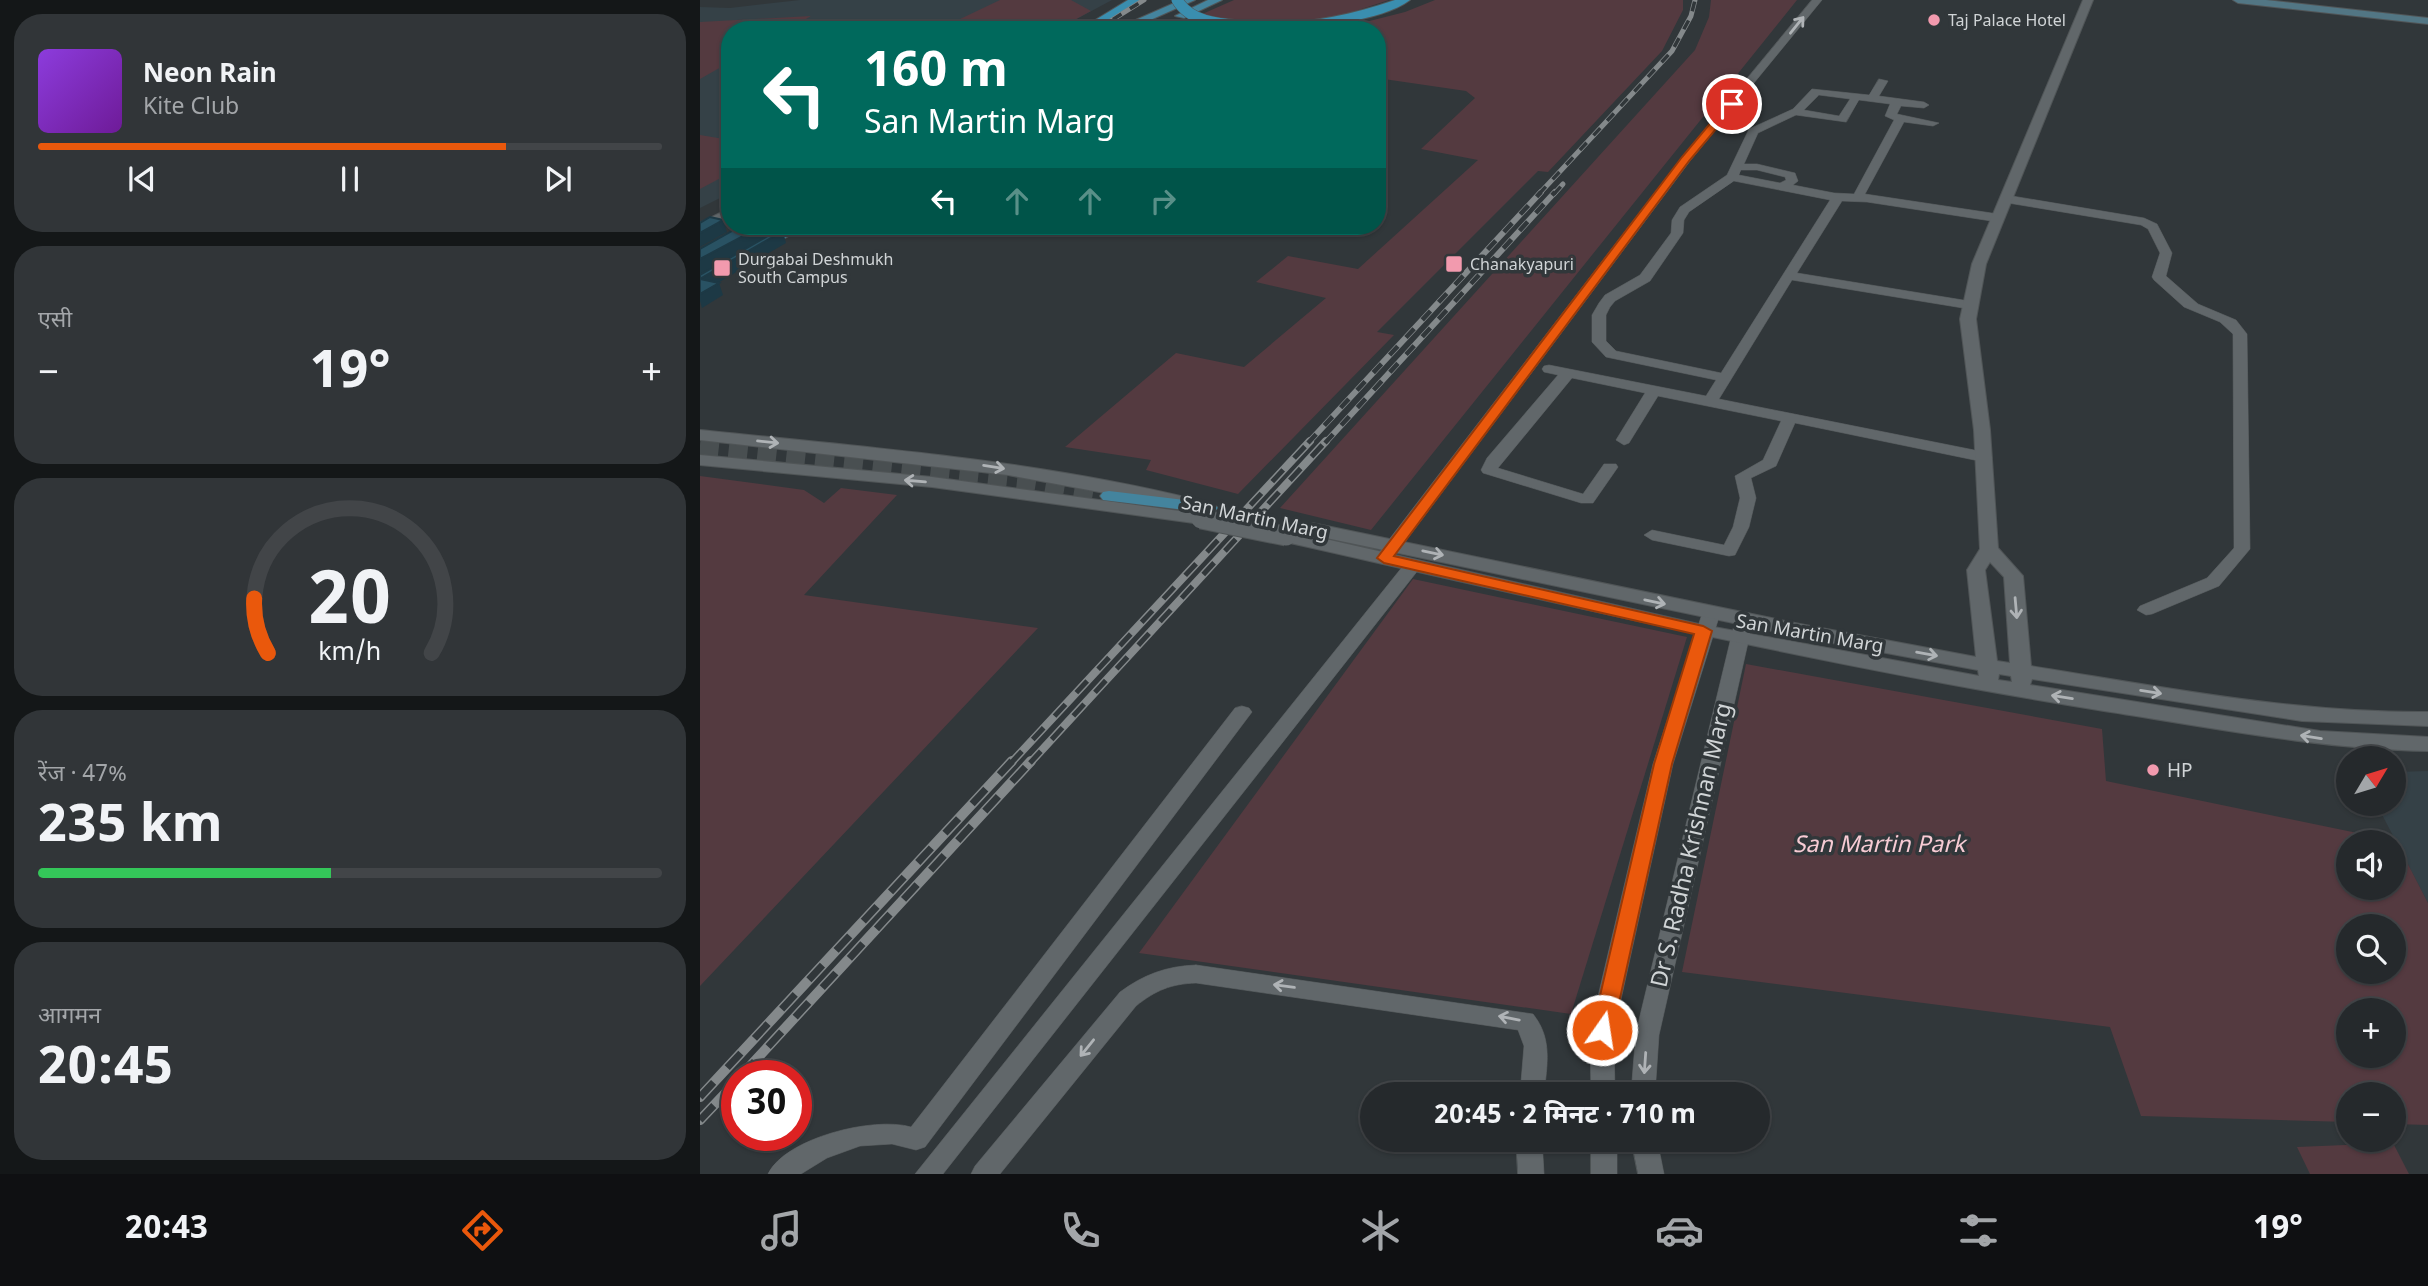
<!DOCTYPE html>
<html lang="hi">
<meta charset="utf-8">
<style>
:root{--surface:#25292c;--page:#313538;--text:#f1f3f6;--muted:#a3a6a9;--line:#424548;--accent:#ea580c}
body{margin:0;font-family:Georgia,"Noto Sans Devanagari",serif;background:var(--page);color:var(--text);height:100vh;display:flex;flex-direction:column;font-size:26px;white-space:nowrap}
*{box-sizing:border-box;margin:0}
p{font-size:23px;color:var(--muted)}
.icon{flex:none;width:38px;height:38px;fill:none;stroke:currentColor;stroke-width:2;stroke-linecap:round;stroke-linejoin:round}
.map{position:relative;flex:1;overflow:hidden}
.panel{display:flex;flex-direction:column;gap:14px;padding:14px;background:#141718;width:700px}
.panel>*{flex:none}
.top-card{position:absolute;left:21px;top:21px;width:665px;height:214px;border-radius:28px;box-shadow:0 2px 5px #0004,0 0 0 2px var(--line);background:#00695c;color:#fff;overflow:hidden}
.needle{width:46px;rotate:52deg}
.tools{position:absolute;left:1636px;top:746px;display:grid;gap:14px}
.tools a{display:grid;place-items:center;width:70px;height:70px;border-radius:50%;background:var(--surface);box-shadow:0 2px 5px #0004,0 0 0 2px var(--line);font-size:35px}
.speed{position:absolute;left:21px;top:1060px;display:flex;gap:14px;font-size:35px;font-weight:700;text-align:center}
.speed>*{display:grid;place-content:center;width:91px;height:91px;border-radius:50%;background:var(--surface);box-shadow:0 2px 5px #0004,0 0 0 2px var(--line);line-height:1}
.speed .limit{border:10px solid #d22;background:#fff;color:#111}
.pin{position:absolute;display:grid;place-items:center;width:60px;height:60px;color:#fff;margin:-30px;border:4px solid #fff;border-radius:50%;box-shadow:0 2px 7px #0007}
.me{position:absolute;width:77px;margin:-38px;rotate:13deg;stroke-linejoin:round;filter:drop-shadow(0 0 5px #0008)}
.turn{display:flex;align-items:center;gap:24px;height:147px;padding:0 28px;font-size:32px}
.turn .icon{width:91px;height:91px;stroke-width:2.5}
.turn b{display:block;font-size:49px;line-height:60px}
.lanes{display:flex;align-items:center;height:66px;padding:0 28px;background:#0003;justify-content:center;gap:35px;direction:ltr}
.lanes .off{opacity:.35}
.big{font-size:52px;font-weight:700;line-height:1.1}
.panel .tile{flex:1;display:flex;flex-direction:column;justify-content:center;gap:10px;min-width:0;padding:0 24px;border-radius:28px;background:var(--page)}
.panel .dial{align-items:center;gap:0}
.dial svg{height:182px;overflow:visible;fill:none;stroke:var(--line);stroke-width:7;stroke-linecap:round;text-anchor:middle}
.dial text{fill:var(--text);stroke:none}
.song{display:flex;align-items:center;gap:21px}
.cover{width:84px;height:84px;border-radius:10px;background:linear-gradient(135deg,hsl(270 70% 55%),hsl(280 70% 35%))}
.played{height:7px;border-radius:4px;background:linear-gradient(90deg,var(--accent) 75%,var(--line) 75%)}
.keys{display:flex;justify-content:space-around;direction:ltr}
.heat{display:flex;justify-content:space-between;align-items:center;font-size:38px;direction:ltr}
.charge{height:10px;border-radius:5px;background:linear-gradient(90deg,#34c759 47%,var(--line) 0)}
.trip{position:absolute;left:660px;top:1082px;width:410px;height:70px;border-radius:35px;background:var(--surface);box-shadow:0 2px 5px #0004,0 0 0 2px var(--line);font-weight:700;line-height:70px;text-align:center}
.tabs{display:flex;height:112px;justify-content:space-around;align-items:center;background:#0f1012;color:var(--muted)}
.tabs .icon{width:49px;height:49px}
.tabs .on{color:var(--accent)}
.tabs b{font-size:32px;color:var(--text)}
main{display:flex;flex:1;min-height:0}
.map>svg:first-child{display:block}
.built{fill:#354147}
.green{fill:#543a40;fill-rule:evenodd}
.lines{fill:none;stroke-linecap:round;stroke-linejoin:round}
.primary-tunnel{stroke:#494f51;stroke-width:19;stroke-dasharray:19 10;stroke-linecap:butt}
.minor-casing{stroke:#505557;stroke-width:1}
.tertiary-casing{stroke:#505557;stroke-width:2}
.secondary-casing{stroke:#505557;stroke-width:2}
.primary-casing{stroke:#505557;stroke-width:2}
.trunk-casing{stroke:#505557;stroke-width:2}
.minor{fill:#61676a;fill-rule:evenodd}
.tertiary{fill:#61676a;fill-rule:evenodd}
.secondary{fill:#527684;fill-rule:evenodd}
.primary{fill:#44849e;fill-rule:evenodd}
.trunk{fill:#3a8eaf;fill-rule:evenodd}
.rail-far3-casing{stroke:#84898b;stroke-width:5}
.rail-far2-casing{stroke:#84898b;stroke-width:6}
.rail-far1-casing{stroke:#84898b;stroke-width:8}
.rail-casing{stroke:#84898b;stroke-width:10}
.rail-far3{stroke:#31373a;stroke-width:3.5;stroke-dasharray:10;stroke-linecap:butt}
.rail-far2{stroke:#31373a;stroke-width:4.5;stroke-dasharray:12;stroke-linecap:butt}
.rail-far1{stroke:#31373a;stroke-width:5;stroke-dasharray:16;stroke-linecap:butt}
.rail{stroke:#31373a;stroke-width:7;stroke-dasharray:20;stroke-linecap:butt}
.tertiary-bridge-casing{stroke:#505557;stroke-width:21;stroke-linecap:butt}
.trunk-bridge-casing{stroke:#505557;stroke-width:12;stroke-linecap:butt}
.tertiary-bridge{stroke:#61676a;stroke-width:19}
.trunk-bridge{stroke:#3a8eaf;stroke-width:11}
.shaded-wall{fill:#1d3945}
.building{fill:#295263;stroke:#1d3945;stroke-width:2}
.oneway{stroke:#afb3b6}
.route{fill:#ea580c;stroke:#983908;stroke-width:2}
.poi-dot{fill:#f29aae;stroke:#31373a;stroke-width:2.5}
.labels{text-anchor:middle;stroke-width:7;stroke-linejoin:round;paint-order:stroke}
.far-poi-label{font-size:16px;fill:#d0d4d6;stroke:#31373a;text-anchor:start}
.street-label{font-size:19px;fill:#d0d4d6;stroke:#31373a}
.poi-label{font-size:19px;fill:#d0d4d6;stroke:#31373a;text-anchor:start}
.near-park-label{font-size:23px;font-style:italic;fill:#f7cbd4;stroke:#31373a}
.near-street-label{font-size:23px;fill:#d0d4d6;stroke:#31373a}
</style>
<main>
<section class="panel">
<div class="tile">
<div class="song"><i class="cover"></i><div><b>Neon Rain</b><p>Kite Club</p></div></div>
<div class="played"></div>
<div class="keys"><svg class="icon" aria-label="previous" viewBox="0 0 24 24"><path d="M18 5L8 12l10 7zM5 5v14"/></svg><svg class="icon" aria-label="pause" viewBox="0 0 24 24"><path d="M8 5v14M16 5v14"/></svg><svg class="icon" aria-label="next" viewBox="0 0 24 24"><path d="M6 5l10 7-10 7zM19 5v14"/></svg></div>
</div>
<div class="tile"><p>एसी</p>
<div class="heat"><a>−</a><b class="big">19°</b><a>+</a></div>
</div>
<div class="tile dial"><svg viewBox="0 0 100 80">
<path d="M14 69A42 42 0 1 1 86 69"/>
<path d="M14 69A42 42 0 0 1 8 45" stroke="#ea580c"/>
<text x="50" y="56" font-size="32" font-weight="700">20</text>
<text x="50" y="72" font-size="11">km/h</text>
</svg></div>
<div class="tile"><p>रेंज · 47%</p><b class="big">235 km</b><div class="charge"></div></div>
<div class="tile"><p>आगमन</p><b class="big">20:45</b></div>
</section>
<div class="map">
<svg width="1728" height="1174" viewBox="0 0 1728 1174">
<rect width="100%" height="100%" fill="#31373a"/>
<g class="built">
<path d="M100,0H412L356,30H30V193L0,208V7L30,8Z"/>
<path d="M1728,771V903L1676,803H1694V772Z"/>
</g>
<g class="green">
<path d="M300,0H371L391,11L356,30H237Z"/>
<path d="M534,0H689L628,20L560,26L500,15Z"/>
<path d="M735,0H983V10L962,51L848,172L838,171L677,332L694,335L538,494L446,470L451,460L365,447L476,353L544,367L626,298L556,282L588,256L658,269L778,160L721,149L775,98L766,91L677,78V30H634L705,12Z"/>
<path d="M1011,0H1097L671,530L580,508L995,50L1009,17Z"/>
<path d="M111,16L87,30H30V62L0,79V22Z"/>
<path d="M0,135L30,140V173L0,189Z"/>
<path d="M0,476L104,490L124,503L141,488L197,495L104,595L338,628L0,986Z"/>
<path d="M713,579L987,637L871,1014L439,953Z"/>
<path d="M1046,664L1402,729L1406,781L1696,841L1728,903V1125L1694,1124V1094H1648V1122L1441,1116L1410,1027L982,972ZM1648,842H1694V887H1648ZM1648,926H1694V971H1648ZM1648,1010H1694V1055H1648Z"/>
<path d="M1693,1143L1709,1174H1610L1597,1147Z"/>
</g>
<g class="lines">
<path class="primary-tunnel" d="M0,445L321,481L409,496"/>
<g class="minor-casing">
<g id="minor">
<path d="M1112,0H1122L990,161L690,562H678L675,558L678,554L982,157Z"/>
<path d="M1179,79L1188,81L1179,96L1224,102L1229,105L1224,108L1201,106L1197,114L1239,123L1233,126L1204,122L1165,194L1298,214L1304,218L1298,222L1167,202L1142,201L1097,273L1269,301L1276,305L1269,309L1092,280L1019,399L1284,452L1292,457L1290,460L1284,462L1095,423L1076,466L1051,478L1056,498L1049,527L1035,555L1029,556L952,540L944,535L952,530L1024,545L1033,527L1040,498L1035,476L1063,460L1081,421L958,396L929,443L924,445L916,440L945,393L872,378L798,468L883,494L904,464H916L918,467L893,503H881L783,473L781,470L787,458L858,375L844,372L842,369L844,366L849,365L1006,396L1016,380L906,357L892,342V315L899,303L905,295L940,275L971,233L972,220L980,207L1027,175L1049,129L1093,109L1112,89L1169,95ZM1119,95L1150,99L1139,116L1104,110ZM1159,100L1190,104L1185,116L1194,120L1154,194L1134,193L1093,185L1098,181L1095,173L1057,164H1044L1058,133L1096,115L1146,122ZM1041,170H1057L1085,177L1086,180L1080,183L1039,175ZM1034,181L1130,200L1021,373L916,351L906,341V315L910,307L915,301L950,281L983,233L984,220L989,212Z"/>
<path d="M1306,195L1444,218L1457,224L1472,253L1466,276L1498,304L1536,320L1547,334L1550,549L1519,586L1452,614L1446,615L1437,610L1440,606L1507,578L1534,548L1533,334L1520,322L1484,307L1454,280L1452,277L1460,253L1448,229L1441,225L1302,202L1300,199Z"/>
<path d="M713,560L722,565L719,569L243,1174H215L707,561Z"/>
<path d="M1011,609L1020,614L973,764L916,1022L938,1024L1035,621L1044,615L1050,617L1053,621L959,1035L955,1094H931L935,1043L914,1041L915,1094H891L890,1030L953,764L1002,614Z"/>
<path d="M542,706L549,708L552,712L549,716L225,1147L216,1150L192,1144L160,1146L127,1158L101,1174H68C85,1138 174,1116 211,1127L535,708Z"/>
<path d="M496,965L833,1014C853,1039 847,1065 844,1094H820L824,1046L818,1030L496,983C471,984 456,990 436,1006L300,1174H271L275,1166L420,992C443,975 466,966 496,965Z"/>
<path d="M816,1139H842L844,1174H818Z"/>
<rect x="891" y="1139" width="26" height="35"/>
<path d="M931,1139H957L964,1174H938Z"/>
</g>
</g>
<g class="tertiary-casing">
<g id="tertiary">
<path d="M1383,0H1393L1286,264L1276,319L1290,430L1298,548L1323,576L1331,666C1463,687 1594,713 1728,712V726L1602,721L1332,679L1330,685L1620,731L1728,737V751C1617,749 1508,727 1398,710C1125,666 856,603 586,542L577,536L586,530L1003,625L1279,676L1278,670L1100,637L612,535L603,529L612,523L1100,624L1276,657L1267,570L1280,549L1274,430L1260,319L1272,264ZM1290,562L1304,577L1310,663L1297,661L1285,570ZM1299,674L1311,676L1312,682L1298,680Z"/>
<path d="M30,208V218L0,232V223Z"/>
<path d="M0,430C166,447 335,460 497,500L500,504L491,509L308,475L0,440Z"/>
<path d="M0,455L232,477L501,514L510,519L501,524L232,487L0,465Z"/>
</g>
</g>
<g class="secondary-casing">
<path id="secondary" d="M1533,0H1566L1728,18V24L1538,3Z"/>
</g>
<g class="primary-casing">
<g id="primary">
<path d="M481,0H495L428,30H413Z"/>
<path d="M508,0H522L484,18L475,16Z"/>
<path d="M593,25L597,26V30H583Z"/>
<path d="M88,226H105L67,249H57L55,246Z"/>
<path d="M409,491L510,503L519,508L510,513L403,500L400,496L403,492Z"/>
</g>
</g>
<g class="trunk-casing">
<g id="trunk">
<path d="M428,0H440L392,30H379Z"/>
<path d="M695,0H710C677,25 586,31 545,29L540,26L545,23C597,26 646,17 695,0Z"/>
</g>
</g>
<use href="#minor" class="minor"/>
<use href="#tertiary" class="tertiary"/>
<use href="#secondary" class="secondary"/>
<use href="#primary" class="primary"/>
<use href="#trunk" class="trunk"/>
<g class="rail-far3-casing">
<g id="rail-far3">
<path d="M396,30L444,0"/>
<path d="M839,194L972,51L991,16L995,0"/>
<path d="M854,194L863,184"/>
</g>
</g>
<g class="rail-far2-casing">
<g id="rail-far2">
<path d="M608,443L841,192"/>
<path d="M625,443L855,192"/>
</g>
</g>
<g class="rail-far1-casing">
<g id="rail-far1">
<path d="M311,763L610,441"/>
<path d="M330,763L626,441"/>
</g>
</g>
<g class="rail-casing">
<g id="rail">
<path d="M41,1076L331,761"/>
<path d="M0,1097L312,761"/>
<path d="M0,1120L37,1081"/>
</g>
</g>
<use href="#rail-far3" class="rail-far3"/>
<use href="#rail-far2" class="rail-far2"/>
<use href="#rail-far1" class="rail-far1"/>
<use href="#rail" class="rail"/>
<g class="tertiary-bridge-casing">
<path id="tertiary-bridge" d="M501,519L586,536"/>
</g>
<g class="trunk-bridge-casing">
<path id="trunk-bridge" d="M477,0C491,23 520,24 545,26"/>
</g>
<use href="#tertiary-bridge" class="tertiary-bridge"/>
<use href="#trunk-bridge" class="trunk-bridge"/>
</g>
<g class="shaded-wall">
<path d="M23,220L27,232L0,247V233Z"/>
<path d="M62,226H88L0,274V259Z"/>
<path d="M83,231L86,243L4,291L0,279Z"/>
<path d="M19,283L23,295L2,308L0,301V294Z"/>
</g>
<g class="building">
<path d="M10,217L23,220L0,233V223Z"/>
<path d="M41,226H62L0,259V249Z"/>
<path d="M78,230L83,231L0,279V275Z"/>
<path d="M0,279L19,283L0,294Z"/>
</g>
<defs><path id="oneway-shaft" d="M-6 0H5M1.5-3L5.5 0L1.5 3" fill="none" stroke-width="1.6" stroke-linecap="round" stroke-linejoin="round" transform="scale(1.75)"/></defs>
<g class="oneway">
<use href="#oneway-shaft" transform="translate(1097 25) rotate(-51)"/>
<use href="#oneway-shaft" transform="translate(68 442) rotate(6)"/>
<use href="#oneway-shaft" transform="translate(294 467) rotate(9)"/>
<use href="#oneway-shaft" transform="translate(215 481) rotate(-175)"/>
<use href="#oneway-shaft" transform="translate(733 553) rotate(12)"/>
<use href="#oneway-shaft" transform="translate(955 602) rotate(12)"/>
<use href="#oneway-shaft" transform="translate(1316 608) rotate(85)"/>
<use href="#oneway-shaft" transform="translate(1227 654) rotate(10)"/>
<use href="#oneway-shaft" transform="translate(1451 692) rotate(9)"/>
<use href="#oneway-shaft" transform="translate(1362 697) rotate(-171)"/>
<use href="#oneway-shaft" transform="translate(1611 737) rotate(-171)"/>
<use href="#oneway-shaft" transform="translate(584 986) rotate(-172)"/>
<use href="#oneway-shaft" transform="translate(809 1018) rotate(-169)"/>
<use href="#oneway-shaft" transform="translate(387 1048) rotate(129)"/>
<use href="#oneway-shaft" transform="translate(945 1063) rotate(94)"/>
</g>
<path class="route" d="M1028,102L1037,104L989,161L694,556L1003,626L1012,631L972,764L913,1030L910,1037L902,1039L895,1037L892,1030L954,764L994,634L684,563L677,558L982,157Z"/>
<g class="poi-dot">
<circle cx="1234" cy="20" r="7"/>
<rect x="745" y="255" width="18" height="18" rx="3.5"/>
<rect x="13" y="259" width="18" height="18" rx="3.5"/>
<circle cx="1453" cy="770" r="7"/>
</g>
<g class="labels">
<g class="far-poi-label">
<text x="1248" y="26">Taj Palace Hotel</text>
<text x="38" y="265">Durgabai Deshmukh<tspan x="38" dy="18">South Campus</tspan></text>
<text x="770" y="270">Chanakyapuri</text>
</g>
<g class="street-label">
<text transform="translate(555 517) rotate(12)" y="7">San Martin Marg</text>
<text transform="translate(1110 633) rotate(10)" y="7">San Martin Marg</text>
</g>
<g class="poi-label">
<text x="1467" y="777">HP</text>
</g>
<g class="near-park-label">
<text x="1179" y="852">San Martin Park</text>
</g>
<g class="near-street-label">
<text transform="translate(991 845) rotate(-77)" y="8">Dr S. Radha Krishnan Marg</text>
</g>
</g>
</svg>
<div class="tools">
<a><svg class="needle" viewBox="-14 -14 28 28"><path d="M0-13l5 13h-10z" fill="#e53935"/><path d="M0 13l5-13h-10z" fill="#a3a6a9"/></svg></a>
<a><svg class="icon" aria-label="sound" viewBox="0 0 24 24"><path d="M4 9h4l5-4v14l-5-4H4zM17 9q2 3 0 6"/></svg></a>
<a><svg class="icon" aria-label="search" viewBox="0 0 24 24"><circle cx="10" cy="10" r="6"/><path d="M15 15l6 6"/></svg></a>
<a>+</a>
<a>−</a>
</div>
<div class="speed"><div class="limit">30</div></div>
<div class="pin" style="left:1032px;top:104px;background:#d93025"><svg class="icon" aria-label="arrive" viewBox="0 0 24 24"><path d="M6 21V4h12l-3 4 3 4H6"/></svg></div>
<svg class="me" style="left:902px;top:1030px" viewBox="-20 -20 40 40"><circle r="17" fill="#ea580c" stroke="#fff" stroke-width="3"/><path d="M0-11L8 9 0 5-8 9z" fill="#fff"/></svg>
<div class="trip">20:45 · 2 मिनट · 710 m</div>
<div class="top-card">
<div class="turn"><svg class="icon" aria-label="left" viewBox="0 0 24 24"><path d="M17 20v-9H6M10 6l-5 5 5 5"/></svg><div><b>160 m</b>San Martin Marg</div></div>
<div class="lanes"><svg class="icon" aria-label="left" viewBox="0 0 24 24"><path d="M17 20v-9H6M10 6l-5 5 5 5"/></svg><svg class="icon off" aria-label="ahead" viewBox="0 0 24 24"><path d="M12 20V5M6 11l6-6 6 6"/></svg><svg class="icon off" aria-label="ahead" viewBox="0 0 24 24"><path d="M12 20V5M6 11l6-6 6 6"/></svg><svg class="icon off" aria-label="right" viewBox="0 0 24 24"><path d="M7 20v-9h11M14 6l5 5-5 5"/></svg></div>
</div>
</div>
</main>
<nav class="tabs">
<b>20:43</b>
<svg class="icon on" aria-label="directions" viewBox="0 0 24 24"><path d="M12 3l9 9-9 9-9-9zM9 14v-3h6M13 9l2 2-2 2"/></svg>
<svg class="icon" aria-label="music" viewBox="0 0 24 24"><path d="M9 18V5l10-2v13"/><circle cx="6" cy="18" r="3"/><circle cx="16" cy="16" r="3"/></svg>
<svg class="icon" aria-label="phone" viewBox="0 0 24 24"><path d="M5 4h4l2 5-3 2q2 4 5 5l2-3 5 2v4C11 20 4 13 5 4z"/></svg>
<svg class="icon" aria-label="climate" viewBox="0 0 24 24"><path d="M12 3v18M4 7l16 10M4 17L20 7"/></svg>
<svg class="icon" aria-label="car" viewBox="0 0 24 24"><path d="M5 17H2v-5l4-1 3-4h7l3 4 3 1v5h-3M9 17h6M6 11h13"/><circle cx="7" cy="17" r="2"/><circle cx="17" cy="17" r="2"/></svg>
<svg class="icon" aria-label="filters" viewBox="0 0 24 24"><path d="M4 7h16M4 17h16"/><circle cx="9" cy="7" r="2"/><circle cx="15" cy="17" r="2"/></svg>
<b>19°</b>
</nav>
